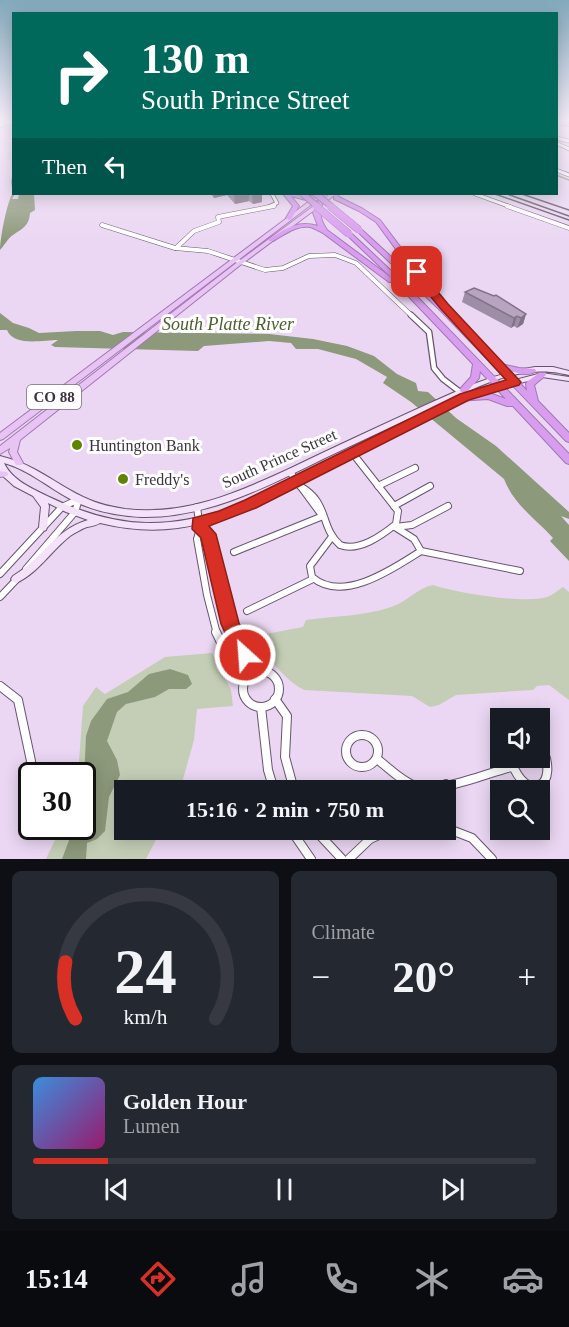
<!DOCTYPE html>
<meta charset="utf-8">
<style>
:root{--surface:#171b24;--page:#242831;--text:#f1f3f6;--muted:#9ea1a6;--line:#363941;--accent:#d93025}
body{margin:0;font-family:Georgia,serif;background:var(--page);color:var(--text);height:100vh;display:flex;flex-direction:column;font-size:22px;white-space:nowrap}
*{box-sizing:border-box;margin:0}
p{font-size:20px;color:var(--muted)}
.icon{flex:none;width:33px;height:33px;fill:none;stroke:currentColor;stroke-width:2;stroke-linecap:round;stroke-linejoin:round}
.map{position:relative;height:859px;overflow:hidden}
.side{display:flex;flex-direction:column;gap:12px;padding:12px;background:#0d0f14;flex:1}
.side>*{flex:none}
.banner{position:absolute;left:12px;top:12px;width:546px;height:183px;border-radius:0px;box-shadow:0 3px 15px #0003;background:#00695c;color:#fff;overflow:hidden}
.buttons{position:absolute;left:490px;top:708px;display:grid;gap:12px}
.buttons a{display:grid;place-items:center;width:60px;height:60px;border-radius:0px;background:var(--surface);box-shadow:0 3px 15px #0003;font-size:30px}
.speed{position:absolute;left:18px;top:762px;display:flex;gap:12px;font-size:30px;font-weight:700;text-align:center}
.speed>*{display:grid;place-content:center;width:78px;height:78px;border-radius:50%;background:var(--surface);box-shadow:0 3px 15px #0003;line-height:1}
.speed .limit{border:3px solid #111;border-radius:9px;background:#fff;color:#111}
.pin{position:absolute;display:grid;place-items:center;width:51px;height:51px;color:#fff;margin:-26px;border-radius:12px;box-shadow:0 3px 9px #0006}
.me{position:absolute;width:66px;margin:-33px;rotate:334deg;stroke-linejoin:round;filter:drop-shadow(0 0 4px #0008)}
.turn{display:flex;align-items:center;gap:21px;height:126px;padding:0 30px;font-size:27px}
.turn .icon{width:78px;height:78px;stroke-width:2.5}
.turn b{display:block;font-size:42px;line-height:51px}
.then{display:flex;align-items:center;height:57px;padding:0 30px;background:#0003;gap:12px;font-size:22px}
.big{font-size:45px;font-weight:600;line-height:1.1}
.side .tile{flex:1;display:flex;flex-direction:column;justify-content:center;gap:9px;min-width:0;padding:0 21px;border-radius:9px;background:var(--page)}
.side .dial{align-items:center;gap:0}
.dial svg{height:156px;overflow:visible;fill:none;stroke:var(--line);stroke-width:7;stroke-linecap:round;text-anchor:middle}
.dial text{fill:var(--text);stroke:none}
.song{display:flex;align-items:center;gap:18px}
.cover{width:72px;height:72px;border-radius:9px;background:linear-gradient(135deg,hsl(210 70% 55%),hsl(320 70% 35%))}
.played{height:6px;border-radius:3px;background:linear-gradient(90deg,var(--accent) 15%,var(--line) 15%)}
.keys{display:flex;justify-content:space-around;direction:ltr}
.heat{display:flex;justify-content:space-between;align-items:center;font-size:33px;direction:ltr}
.side .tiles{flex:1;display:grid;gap:12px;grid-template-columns:1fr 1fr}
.tile:last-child{grid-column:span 2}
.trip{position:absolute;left:114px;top:780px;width:342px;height:60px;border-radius:0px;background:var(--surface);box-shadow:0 3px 15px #0003;font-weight:600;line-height:60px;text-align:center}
.menu{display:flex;height:96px;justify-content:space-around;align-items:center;background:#090b0e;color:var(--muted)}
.menu .icon{width:42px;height:42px}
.menu .on{color:var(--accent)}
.menu b{font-size:27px;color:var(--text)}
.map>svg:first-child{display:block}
.green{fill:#c4ceb6}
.water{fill:#8d997b}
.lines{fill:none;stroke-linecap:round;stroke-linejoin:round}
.stream{stroke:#8d997b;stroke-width:1.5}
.street-far4-casing{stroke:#66556d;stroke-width:4.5}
.street-far3-casing{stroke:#66556d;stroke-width:5}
.street-far2-casing{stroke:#66556d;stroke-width:7}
.street-far1-casing{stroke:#66556d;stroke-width:8}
.street-casing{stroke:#66556d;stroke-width:10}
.secondary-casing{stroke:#66556d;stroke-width:2}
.primary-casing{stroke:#a178b1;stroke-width:2}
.highway-casing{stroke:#a178b1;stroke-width:2}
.street-far4{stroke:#fff;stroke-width:3}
.street-far3{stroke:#fff;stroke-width:4}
.street-far2{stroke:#fff;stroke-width:4.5}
.street-far1{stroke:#fff;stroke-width:6}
.street{stroke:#fff;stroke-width:8}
.secondary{fill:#f3e2fa;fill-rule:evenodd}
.primary{fill:#e8c4f5;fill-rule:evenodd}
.highway{fill:#d89def;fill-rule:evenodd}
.tram{stroke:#5e5362;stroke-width:1.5}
.rail{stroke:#5e5362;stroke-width:1.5}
.highway-bridge-far1-casing{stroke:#a178b1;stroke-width:7;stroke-linecap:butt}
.highway-bridge-casing{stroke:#a178b1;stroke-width:8;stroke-linecap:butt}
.highway-bridge-far1{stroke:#d89def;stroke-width:5}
.highway-bridge{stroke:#d89def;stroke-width:7}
.wall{fill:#9e8da6}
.shaded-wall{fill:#817387}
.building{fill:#b8a4c1;stroke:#817387;stroke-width:1.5}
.route{fill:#d93025;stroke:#8d1f18;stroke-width:1.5}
.poi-dot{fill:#608300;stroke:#fff;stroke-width:2}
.labels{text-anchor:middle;stroke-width:6;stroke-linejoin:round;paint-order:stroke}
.shield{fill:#fff;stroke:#767078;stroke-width:1.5}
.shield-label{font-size:15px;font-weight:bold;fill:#3b333e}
.poi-label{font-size:16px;fill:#3b333e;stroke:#fff;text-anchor:start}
.street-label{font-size:16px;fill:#3b333e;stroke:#fff}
.water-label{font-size:18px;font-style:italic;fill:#4c5e2d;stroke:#fff}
</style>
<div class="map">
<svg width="569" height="859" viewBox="0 0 569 859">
<rect width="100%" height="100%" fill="#ebd7f3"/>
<g class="green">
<path d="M433,585C457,593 524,604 547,597C553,595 558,590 563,587L569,592V700L549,685L537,686L533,690L456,695L439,705L430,707L412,696L304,690C284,679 266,657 255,636L303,627L306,620C334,616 365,616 391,607C407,602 417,588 433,585Z"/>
<path d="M212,653L231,690L233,706L197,709L194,740L180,790H124V830H161L146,859H46L61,827L82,826V776L78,775L83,706L96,687L105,694L165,657Z"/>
</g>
<g class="water">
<path d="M13,173L14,194H15L12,199H18L19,194H34L35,210L30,213C29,226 23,228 13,235C8,238 4,246 0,250C0,239 7,201 13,193L11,182Z"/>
<path d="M0,313L13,323L29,328L39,333L76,331H100L113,335L123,332L269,334L313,339L347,346L374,356L397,374L416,383L418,391L428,392L456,418L496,446L569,512V519L561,516L569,525V561L550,541L553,538C535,518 514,505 504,479L411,402L383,383L387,377L356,359L318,349H296L291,343L269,341L204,346L198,351L55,347L51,345L58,340C43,340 14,347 7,330H0Z"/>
<path d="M170,669L188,675L192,684L186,689H169L155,697L126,704L117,712L107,741L117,760L120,775L109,797L105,831L97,839L87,843L86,859H62L74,827L82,826L86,736L91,721L107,699L128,692L149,674Z"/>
</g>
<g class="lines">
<g class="stream">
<path d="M0,128L14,124"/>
<path d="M556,175L569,180"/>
</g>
<g class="street-far4-casing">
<g id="street-far4">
<path d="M556,138L569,141"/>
<path d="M556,143L569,149"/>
<path d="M556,170L569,175"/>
<path d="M475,194L511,207"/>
<path d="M268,207L277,203L272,194"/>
</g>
</g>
<g class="street-far3-casing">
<g id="street-far3">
<path d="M507,206L569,228"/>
<path d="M102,225L175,248L208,251L265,270L283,268L309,256L335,255L356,263L413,317"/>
<path d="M176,248L194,231L219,222L218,217L274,206"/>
</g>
</g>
<g class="street-far2-casing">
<g id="street-far2">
<path d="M411,315L429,332L434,368L443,379L460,392"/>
<path d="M354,454L356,456"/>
</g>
</g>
<g class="street-far1-casing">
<g id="street-far1">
<path d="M290,472L321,514"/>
<path d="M300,486C330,503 319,526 340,545C359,552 381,536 396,524L398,511L354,455"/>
<path d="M378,486L415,468"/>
<path d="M394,506L430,486"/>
<path d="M197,507L200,529L197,539L207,595L217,634"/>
<path d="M395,527L412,525L448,506"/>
<path d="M200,529L208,534L211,542L227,610L236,634"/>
<path d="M331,538L310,566L312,577C343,604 394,568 421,551L414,539L395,527"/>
<path d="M421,551L520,571"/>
<path d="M234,552L323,516"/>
<path d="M26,569L75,512L79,499"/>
<path d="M0,574L62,507L79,499"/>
<path d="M0,597L18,578"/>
<path d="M247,611L313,579"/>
</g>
</g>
<g class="street-casing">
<g id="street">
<path d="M216,632L233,667L244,682"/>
<path d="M235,632L258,671"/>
<circle cx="261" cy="689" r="18"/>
<path d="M0,686L18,700L31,761L27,779"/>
<path d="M275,699L287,716L285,757L294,790"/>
<path d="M261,707L268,770L274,790"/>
<circle cx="362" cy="751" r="16"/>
<path d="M510,758C526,808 563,786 540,744"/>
<path d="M377,759C389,768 401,781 415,786C439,794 487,773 511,767"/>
<path d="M446,784L450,828"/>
<path d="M446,828L472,838L492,859"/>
<path d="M291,830L311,859"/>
<path d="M315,830L342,859"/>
<path d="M349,859L370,839L390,830"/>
</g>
</g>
<g class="secondary-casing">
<g id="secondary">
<path d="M556,122L569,124V126L556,124Z"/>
<path d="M535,367H553L569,371V375C563,374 557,372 551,372C508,368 468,392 430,409C394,425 359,442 323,459C266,487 208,518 142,517C118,516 93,511 72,500C49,488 29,470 4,463C12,480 31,488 47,496C120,531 172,531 247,502L473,391L542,373L569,377V381L542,377L477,395L253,506C198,528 158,537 100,523C95,526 92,526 87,527C81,529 75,533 70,536C51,551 38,573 16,583L13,582L11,579L13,576C21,571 29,565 35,559C53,542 64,527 88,520L66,512L48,503L49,506L47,527L46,530L43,531L40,530L39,527L41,507L33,496L14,486L4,477L0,471V456C12,459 23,463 34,469C53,479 70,492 90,500C101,505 113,507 125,509C186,516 237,493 291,468C336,446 382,425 428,404C463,388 496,373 535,367Z"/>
</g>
</g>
<g class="primary-casing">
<g id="primary">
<path d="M319,194H325L3,439L0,440V433Z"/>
<path d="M330,194H336L239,266L20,440L17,452L23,463L22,465H16L9,452L10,448L0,454V446L235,264Z"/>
<path d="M0,471L7,472L8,474L7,476L0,477Z"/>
</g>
</g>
<g class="highway-casing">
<g id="highway">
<path d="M286,194L306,196H321L322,194H326L328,197C317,207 319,218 327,230L393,279L346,234L351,233L403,282L569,454V464L566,463L513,406H507L488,399L457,401L456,399L457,397L460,396L489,393L506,399L480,371L479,378L467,392H461L460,390L461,388L471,377L473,364L393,280V282H389L323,233C319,231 314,228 310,227C296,225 284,235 273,241H269V239C286,228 298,220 318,226L313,213L319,199L306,200L291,196L299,206L291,219L289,220L286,218L293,206L284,195Z"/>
<path d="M334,194H338L339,197L363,209L380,220L432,289L429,291L501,364L519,368L535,369L536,371C529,377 516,373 508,370L527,391L526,384L527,382L539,373H545L546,375L534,385L538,401L569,433V442L566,441L441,311L356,230L361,229L423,286L376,222L359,211L334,199Z"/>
</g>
</g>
<use href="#street-far4" class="street-far4"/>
<use href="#street-far3" class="street-far3"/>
<use href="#street-far2" class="street-far2"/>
<use href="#street-far1" class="street-far1"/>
<use href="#street" class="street"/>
<use href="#secondary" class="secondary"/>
<use href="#primary" class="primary"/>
<use href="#highway" class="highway"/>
<path class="tram" d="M507,194L569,216"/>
<g class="rail">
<path d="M495,194L569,220"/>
<path d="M522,194L569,210"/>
</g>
<g class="highway-bridge-far1-casing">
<g id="highway-bridge-far1">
<path d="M303,194L318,207"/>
<path d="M316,194L332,207"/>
</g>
</g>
<g class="highway-bridge-casing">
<g id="highway-bridge">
<path d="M316,206L349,234"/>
<path d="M330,206L359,230"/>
</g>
</g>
<use href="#highway-bridge-far1" class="highway-bridge-far1"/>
<use href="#highway-bridge" class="highway-bridge"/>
</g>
<g class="wall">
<path d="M205,194H262V202L253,204L249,201L235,204L227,195L214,198L211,194L207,195Z"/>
<path d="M465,292L526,314L523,324L517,328L514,326L511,328L462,302Z"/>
</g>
<g class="shaded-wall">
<path d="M213,194H227V195L214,198Z"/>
<path d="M240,194H249V201L235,204L234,195Z"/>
<path d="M262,194V202L253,204L252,195Z"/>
<path d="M526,314L523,324L517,328L521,318Z"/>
<path d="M517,316L514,326L511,328L514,318Z"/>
</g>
<path class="building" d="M474,288L494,296L496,295L526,314L521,318L517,316L514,318L465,292Z"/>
<linearGradient id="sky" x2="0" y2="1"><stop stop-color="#83a9bc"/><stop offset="0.5" stop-color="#f6edfa"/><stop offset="1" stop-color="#f6edfa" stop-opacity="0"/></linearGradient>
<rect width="569" height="241" fill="url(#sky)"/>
<path class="route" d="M413,270H420L448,304L521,382L519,385L469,400L256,508L209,526L216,534L239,623L254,655L251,661L245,664L238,661L221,624L201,538L192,529L193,518L219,511L245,500L460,394L506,380L440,308L413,275Z"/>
<g class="poi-dot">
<circle cx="77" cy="445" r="6"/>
<circle cx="123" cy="479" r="6"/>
</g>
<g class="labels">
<rect class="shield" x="27" y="385" width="54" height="24" rx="4.5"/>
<g class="shield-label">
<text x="54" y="402">CO 88</text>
</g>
<g class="poi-label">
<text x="89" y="451">Huntington Bank</text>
<text x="135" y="485">Freddy's</text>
</g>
<g class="street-label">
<text transform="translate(279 458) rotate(-24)" y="6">South Prince Street</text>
</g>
<g class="water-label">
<text x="228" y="330">South Platte River</text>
</g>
</g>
</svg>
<div class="buttons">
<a><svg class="icon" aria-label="sound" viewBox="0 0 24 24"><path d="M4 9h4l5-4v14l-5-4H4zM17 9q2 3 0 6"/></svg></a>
<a><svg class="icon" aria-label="search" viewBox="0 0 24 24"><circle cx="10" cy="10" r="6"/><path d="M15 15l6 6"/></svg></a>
</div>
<div class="speed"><div class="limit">30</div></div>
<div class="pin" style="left:417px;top:272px;background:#d93025"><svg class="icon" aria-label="arrive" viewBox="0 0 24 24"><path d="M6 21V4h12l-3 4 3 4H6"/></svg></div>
<svg class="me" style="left:245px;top:655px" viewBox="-20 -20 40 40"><circle r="17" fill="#d93025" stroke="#fff" stroke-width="3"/><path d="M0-11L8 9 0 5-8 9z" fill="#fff"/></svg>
<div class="trip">15:16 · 2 min · 750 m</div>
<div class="banner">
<div class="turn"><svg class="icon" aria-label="right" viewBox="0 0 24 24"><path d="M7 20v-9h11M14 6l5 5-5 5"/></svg><div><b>130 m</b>South Prince Street</div></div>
<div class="then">Then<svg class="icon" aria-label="left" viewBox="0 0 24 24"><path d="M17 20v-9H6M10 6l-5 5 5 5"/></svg></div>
</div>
</div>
<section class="side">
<div class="tiles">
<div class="tile dial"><svg viewBox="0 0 100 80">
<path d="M14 69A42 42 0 1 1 86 69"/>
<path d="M14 69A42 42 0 0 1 9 40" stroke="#d93025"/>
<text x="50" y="56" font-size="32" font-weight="700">24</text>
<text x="50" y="72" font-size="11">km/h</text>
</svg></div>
<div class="tile"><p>Climate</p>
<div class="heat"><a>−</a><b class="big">20°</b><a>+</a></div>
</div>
<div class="tile">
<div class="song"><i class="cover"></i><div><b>Golden Hour</b><p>Lumen</p></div></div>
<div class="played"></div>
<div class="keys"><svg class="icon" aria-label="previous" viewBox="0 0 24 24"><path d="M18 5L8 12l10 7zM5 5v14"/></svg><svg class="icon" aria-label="pause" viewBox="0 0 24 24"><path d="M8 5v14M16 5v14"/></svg><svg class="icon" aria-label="next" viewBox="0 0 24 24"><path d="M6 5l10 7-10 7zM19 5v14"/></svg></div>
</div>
</div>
</section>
<nav class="menu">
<b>15:14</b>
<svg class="icon on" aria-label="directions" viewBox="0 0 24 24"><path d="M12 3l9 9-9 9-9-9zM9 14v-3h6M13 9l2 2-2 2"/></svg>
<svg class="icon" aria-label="music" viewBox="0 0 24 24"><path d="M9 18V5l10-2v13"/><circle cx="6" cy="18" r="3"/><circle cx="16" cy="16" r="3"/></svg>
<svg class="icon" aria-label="phone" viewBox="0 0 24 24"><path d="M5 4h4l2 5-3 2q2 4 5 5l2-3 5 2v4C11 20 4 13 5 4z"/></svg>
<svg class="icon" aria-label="climate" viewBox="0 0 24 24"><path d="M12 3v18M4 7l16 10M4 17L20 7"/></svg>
<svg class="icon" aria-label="car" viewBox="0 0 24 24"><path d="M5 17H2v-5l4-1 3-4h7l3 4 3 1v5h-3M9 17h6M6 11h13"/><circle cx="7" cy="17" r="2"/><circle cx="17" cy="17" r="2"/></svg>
</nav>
